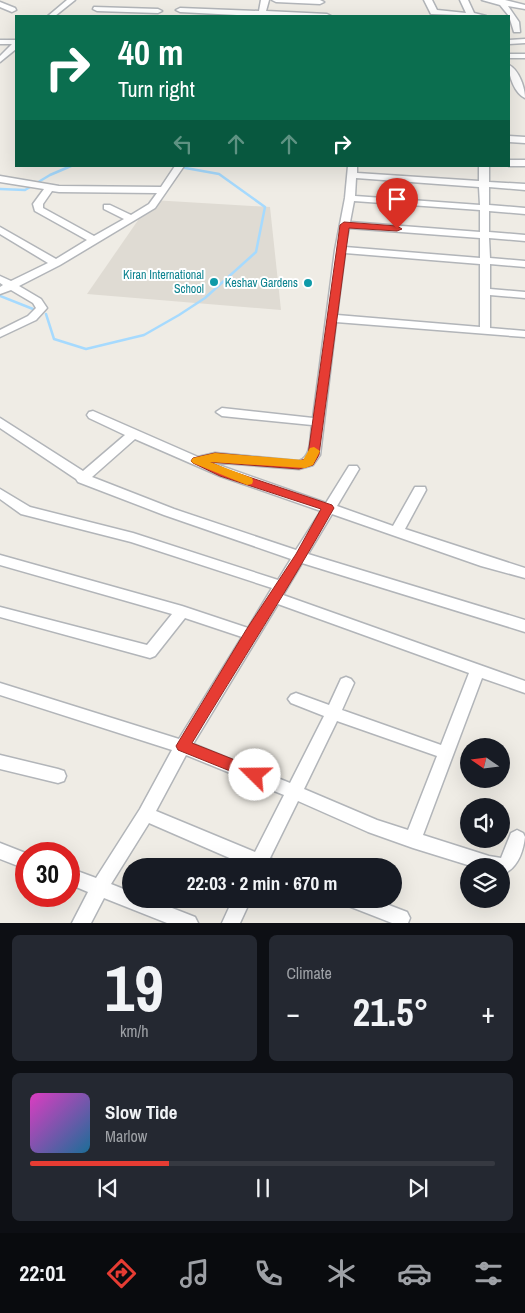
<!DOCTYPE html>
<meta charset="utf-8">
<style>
:root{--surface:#171b24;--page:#242831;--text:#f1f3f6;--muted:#9ea1a6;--line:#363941;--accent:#e63c33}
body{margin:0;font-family:"Archivo Narrow",sans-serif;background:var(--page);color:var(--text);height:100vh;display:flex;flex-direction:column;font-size:19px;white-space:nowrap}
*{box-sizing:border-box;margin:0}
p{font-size:16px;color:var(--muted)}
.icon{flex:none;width:28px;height:28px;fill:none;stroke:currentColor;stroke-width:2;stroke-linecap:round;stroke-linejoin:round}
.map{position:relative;height:923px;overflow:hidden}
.panel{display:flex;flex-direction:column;gap:12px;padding:12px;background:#0d0f14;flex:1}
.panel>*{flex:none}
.top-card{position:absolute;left:15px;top:15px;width:495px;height:152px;border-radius:0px;box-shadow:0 5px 20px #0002;background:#0b6e4f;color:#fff;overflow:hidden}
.needle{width:32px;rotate:284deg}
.controls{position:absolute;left:460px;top:738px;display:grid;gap:10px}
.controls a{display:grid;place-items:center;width:50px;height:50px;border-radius:50%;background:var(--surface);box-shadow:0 5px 20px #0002;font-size:25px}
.speed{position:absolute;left:15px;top:842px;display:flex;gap:10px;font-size:25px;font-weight:700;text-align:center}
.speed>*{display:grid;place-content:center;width:65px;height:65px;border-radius:50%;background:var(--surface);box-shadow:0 5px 20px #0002;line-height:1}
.speed .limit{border:8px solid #d22;background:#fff;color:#111}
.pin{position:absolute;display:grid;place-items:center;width:42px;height:42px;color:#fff;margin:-51px -21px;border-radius:50% 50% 50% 0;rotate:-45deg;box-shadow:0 0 5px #0007}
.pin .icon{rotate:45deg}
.me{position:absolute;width:55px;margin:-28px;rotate:292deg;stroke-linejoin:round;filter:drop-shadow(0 0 4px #0008)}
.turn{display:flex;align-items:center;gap:18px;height:105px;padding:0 20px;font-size:22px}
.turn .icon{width:65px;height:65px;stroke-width:2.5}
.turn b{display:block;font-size:35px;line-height:42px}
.lanes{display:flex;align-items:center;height:48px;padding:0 20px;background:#0003;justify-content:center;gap:25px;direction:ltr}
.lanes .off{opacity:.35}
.big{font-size:38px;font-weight:700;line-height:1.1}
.panel .card{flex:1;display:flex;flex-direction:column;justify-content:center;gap:8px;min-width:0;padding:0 18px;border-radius:8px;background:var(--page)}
.panel .dial{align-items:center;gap:0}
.dial b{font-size:65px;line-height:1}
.song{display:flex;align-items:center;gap:15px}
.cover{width:60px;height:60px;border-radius:8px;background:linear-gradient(135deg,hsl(310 70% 55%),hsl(200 70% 35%))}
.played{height:5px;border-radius:2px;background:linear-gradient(90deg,var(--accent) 30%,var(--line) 30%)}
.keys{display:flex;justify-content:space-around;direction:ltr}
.heat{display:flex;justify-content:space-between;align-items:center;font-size:28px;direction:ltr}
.panel .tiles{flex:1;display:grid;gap:12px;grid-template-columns:1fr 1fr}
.card:last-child{grid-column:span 2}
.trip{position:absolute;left:122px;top:858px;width:280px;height:50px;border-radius:25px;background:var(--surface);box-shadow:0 5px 20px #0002;font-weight:700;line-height:50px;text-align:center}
.menu{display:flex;height:80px;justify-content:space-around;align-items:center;background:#090b0e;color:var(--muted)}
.menu .icon{width:35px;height:35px}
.menu .active{color:var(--accent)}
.menu b{font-size:22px;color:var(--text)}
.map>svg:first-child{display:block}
.education{fill:#dfdbd3}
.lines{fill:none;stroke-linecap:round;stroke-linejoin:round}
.stream{stroke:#a6dafe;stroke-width:2.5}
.minor-casing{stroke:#b2b5b9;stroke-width:3}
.minor{fill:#fff;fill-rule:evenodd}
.route{fill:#e63c33;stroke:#962721}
.slow{fill:#f59e0b}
.culture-dot{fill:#0f9aa8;stroke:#fff;stroke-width:2}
.labels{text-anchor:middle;stroke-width:4;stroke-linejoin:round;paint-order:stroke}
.culture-label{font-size:12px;fill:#0d838f;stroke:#fff;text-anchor:end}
</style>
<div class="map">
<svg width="525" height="923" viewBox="0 0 525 923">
<rect width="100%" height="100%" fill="#efece5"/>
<path class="education" d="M152,200L270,207L281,310L87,294Z"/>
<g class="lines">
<g class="stream">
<path d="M0,189L25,190L50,175L71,166"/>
<path d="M0,296L33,309"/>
<path d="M46,314L54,339L86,349L144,335L179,315L205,298L256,252L265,207L219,174L180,167"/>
</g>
<g class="minor-casing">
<g id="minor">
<path d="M67,0H75L55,16H48Z"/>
<path d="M261,0H269L266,11L327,14L331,16H258L180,12L176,10L180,8L259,11Z"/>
<path d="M272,0H320L324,2L320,4L276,2Z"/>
<path d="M424,0H432L437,10L466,13L460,0H468L474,13L486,16L431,14Z"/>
<path d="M482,0H505L525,5V9L508,6L519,22L520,32H514L509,16L500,5Z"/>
<path d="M0,2L15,8L16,10L12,12L0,7Z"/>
<path d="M94,7L158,9L162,11L158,13L97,11L93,9Z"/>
<path d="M525,39V43L509,44V40Z"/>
<path d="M0,40H16V49L0,62V56L12,44H0Z"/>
<rect x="509" y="54" width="16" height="4"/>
<path d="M509,65C519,70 525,88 525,98C515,94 508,75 509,65Z"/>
<path d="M509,136L525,137V143L509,142Z"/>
<rect x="509" y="160" width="16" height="6"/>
<path d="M175,166H184L155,208L60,265L19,286L41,299L47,308L36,320L0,337V330L28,316L36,308L33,303L11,290L0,294V287L3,285L0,283V276L11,281L48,263L0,234V227L56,259L87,240L35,211L33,204L44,189L0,182V176L59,186L161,187ZM52,191L59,192L157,193L149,204L131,215L110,205H104V209L124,219L94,236L43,208V204Z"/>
<path d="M348,166H357V173L479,181V166H489V182L525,184V190L489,187V205L525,208V214L489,211V232L525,235V241L489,238L490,258L525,261V267L490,264V289L525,292V298L490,295V328L525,331V337L336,322L320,455L313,465L299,469L210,462L326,503L349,466H357L359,469L337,506L393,526L415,487H425L426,490L405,529L525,568V578L481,566L332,514L308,554L525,620V632L302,563L283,595L525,681V693L482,678L423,835L489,856L501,858L511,833L517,830L523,833L525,837C523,852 518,868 503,874H501V866H471L413,848L368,832L298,801L270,858L274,860L277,866H248L149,823L111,884L131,892V899H149L195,917L198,923H167L104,898L91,923H72L88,892L69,884V868L96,878L140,809L172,750L0,695V683L179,739L242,637L185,618L155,656L150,658L0,617V607L147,645L172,614L0,565V555L182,606L248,628L272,588L131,542L21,514L0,499V489L30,507L133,533L278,580L291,559L164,515L78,482L76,479L0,428V418L83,471L125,435L89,418L87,415L89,412L93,411L198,457L215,453L299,461C312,457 310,437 312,425L222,416L216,412L222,408L313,418L335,250L345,198ZM356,178L479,187L480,205L355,196ZM354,201L480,210V232L350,222ZM349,228L480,238V258L345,247ZM345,253L480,264V327L337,315ZM135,439L220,476L321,511L296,550L174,509L92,477ZM278,604L469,673L441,745L342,710L354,683L351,679L346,677L341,679L329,705L296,693L291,695L288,699L291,703L324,716L290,783L193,744ZM337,721L437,756L408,830L377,820L304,789ZM186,755L284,795L255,852L156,811Z"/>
<path d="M0,755L58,769L64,771L66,776L64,781L58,783L0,769Z"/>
<path d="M0,843L28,854H26V869L0,859Z"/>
<path d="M233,899H251L240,923H222Z"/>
<path d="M343,899H373L407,912L410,918L408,923H392L346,905Z"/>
</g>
</g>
<use href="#minor" class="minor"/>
</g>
<path class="route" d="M344,222L397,226L402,229L397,231L349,228L319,455L313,465L299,469L210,462L228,470L332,505L334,508C289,588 239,665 192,743L260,770L262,775L260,780L255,781L178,750L176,746L246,630L296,554L321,509L220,476L193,463L191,461L193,458L215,453L299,461L305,459L308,455L340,225Z"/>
<path class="slow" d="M314,447L320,451L313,465L305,468L210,462L252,478L253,481L252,484L247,485L193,463L191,461L193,458L215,453L303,460L310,448Z"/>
<g class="culture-dot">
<circle cx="214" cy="282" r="5"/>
<circle cx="308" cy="283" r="5"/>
</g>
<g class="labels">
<g class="culture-label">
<text x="204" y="279">Kiran International<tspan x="204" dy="14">School</tspan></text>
<text x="298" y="287">Keshav Gardens</text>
</g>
</g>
</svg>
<div class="controls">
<a><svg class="needle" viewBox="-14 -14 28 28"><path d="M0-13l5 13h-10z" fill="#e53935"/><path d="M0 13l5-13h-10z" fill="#9ea1a6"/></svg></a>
<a><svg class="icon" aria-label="sound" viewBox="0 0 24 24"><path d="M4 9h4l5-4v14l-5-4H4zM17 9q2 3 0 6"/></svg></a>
<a><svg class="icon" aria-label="layers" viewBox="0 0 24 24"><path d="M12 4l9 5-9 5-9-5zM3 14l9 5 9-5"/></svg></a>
</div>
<div class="speed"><div class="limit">30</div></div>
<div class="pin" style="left:397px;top:229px;background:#d93025"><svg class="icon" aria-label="arrive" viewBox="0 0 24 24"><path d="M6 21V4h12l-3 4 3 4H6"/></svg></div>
<svg class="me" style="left:255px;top:775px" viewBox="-20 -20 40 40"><circle r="19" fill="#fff"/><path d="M0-13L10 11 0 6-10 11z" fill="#e63c33"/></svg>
<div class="trip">22:03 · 2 min · 670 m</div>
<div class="top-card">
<div class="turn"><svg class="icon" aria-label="right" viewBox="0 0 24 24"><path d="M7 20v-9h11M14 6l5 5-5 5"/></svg><div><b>40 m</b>Turn right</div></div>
<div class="lanes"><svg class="icon off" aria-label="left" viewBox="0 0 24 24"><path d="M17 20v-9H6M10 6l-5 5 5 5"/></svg><svg class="icon off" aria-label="ahead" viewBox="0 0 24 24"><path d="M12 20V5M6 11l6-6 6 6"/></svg><svg class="icon off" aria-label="ahead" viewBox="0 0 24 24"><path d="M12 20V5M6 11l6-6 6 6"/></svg><svg class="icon" aria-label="right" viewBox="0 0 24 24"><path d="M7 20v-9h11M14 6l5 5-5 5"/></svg></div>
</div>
</div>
<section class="panel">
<div class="tiles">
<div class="card dial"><b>19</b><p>km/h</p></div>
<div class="card"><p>Climate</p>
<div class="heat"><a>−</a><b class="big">21.5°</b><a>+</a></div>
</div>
<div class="card">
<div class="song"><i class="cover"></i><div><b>Slow Tide</b><p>Marlow</p></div></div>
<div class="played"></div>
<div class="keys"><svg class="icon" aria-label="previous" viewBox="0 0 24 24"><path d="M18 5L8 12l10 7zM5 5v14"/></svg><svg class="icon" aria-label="pause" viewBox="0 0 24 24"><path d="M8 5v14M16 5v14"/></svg><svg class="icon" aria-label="next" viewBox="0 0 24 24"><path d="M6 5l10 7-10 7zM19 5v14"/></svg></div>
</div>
</div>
</section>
<nav class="menu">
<b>22:01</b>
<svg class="icon active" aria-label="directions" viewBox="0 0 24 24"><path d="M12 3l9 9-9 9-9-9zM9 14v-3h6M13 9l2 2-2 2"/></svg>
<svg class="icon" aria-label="music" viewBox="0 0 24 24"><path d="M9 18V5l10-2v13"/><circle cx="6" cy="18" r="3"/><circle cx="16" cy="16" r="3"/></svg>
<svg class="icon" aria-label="phone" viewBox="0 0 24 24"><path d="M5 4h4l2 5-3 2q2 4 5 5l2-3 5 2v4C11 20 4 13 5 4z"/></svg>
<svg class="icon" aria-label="climate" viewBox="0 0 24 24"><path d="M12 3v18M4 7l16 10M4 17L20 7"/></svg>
<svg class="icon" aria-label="car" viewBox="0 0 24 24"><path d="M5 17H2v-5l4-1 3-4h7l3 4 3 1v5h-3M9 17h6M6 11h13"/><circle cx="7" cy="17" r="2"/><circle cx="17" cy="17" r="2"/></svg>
<svg class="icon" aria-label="filters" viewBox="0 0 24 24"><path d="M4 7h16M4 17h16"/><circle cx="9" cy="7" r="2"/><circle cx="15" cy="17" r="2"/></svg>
</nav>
